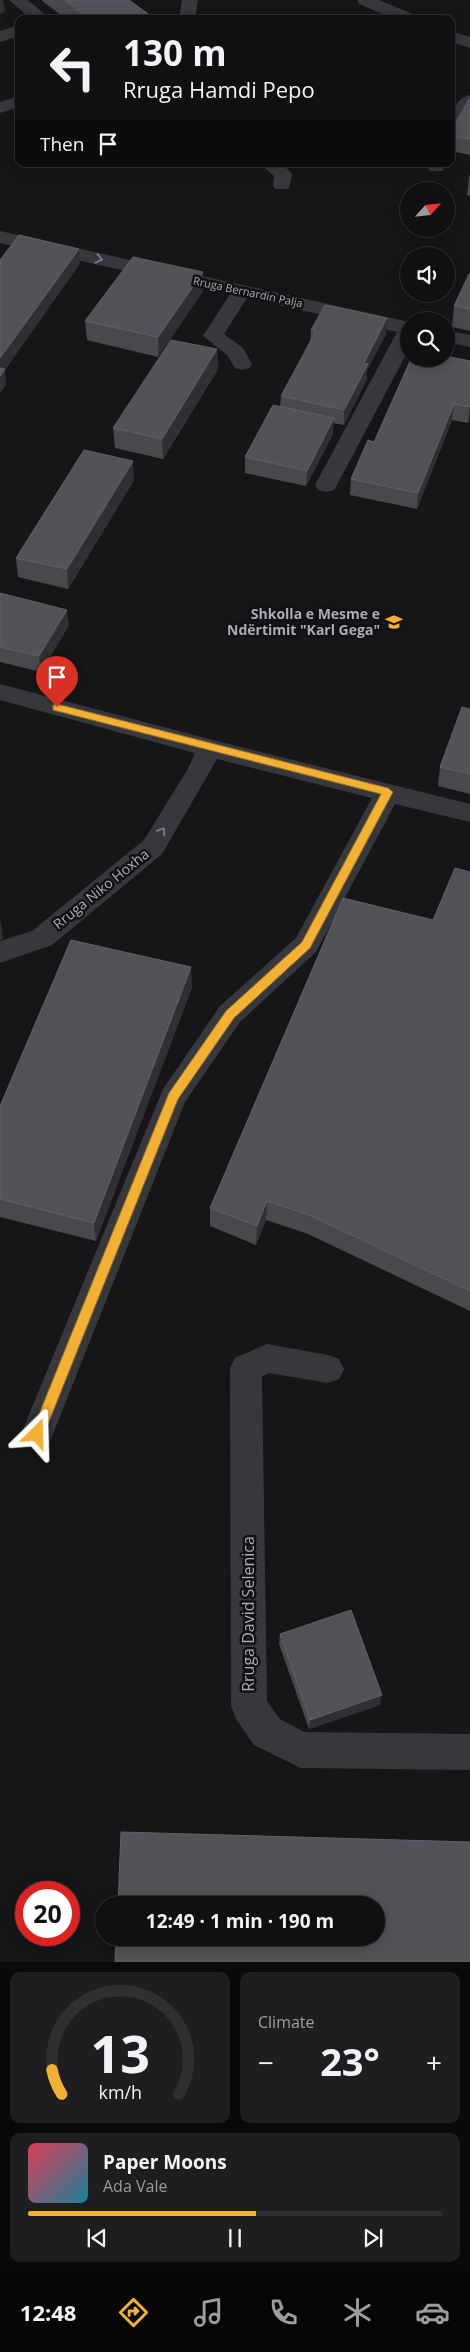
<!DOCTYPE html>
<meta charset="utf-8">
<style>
:root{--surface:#101012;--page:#1e1e20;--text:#f1f3f6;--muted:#9c9d9f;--line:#303032;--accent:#f2b134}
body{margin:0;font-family:"Open Sans",sans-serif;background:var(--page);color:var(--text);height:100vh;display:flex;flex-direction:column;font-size:19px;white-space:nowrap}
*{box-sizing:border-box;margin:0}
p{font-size:16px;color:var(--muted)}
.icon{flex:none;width:28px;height:28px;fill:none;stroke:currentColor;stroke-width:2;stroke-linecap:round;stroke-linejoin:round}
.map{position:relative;height:1962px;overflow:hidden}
.sheet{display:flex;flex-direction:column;gap:10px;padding:10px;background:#09090a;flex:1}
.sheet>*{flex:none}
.top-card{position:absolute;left:15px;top:15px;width:440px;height:152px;border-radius:10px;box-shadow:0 2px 12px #0003,0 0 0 1px var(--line);background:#101012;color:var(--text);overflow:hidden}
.needle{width:32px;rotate:63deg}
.controls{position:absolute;left:400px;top:182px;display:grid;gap:10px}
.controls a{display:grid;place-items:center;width:55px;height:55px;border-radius:50%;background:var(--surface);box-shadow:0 2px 12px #0003,0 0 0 1px var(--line);font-size:25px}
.speed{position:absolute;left:15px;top:1881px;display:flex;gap:10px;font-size:25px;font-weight:700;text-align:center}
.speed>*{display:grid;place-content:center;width:65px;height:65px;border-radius:50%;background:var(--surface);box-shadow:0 2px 12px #0003,0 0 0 1px var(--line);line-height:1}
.speed .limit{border:8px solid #d22;background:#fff;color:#111}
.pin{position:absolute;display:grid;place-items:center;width:42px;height:42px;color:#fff;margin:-51px -21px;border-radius:50% 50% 50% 0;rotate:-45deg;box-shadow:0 0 5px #0007}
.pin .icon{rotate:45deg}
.me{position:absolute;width:55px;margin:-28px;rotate:22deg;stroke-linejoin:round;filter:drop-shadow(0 0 4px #0008)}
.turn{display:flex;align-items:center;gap:18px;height:105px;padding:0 25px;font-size:22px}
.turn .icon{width:65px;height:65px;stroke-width:2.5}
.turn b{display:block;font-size:35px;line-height:42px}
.then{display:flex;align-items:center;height:48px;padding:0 25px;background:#0003;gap:10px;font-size:19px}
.big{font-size:38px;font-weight:700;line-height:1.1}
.sheet .tile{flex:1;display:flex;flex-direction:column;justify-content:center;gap:8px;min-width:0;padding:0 18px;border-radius:10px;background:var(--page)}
.sheet .dial{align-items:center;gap:0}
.dial svg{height:130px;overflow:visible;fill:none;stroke:var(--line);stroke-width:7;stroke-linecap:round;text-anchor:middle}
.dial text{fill:var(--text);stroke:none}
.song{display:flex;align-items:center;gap:15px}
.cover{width:60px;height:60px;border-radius:8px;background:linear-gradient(135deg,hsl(350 70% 55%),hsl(190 70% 35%))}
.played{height:5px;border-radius:2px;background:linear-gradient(90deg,var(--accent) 55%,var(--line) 55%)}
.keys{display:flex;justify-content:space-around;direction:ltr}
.heat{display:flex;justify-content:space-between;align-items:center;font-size:28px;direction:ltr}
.sheet .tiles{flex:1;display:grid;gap:10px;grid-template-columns:1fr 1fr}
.tile:last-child{grid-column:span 2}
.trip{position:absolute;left:95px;top:1896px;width:290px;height:50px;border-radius:25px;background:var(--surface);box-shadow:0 2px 12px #0003,0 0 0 1px var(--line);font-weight:700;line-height:50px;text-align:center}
.tabs{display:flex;height:80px;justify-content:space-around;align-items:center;background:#060607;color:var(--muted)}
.tabs .icon{width:35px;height:35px}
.tabs .current{color:var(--accent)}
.tabs b{font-size:22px;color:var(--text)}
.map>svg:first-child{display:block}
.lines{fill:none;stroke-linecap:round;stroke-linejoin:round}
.minor{fill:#37383d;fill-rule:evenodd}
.wall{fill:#47494d}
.shaded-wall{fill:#2f3033}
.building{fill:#525359;stroke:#5f6168}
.oneway{stroke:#757881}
.route{fill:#f2b134;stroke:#9d7322}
.labels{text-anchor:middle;stroke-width:5;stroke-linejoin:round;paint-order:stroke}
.far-street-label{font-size:11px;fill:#a8adb8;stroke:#111113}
.poi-label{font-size:14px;font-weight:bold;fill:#a8adb8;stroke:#111113;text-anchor:end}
.street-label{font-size:14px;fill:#a8adb8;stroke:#111113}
.near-street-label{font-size:16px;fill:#a8adb8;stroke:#111113}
</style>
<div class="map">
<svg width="470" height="1962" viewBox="0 0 470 1962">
<rect width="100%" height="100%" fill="#161618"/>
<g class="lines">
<g class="minor">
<path d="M9,0H28L50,19H31Z"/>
<path d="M182,0H198L195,19H179Z"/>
<path d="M357,0H379L415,15L417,19H394L359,4Z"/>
<path d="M19,25V36L0,42V31Z"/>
<path d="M451,31L470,37V48L451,42Z"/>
<path d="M470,95V112L457,130L451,131C451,117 453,99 470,95Z"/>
<path d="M19,96V107L0,113V102Z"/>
<path d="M260,164C273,163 284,162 292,174L289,189H275L273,185L274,176Z"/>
<path d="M427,164H445L443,171H429Z"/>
<path d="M0,231L409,322V349L337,485L334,490L326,492L318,490L315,485L397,332L247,298L224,334L243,348L252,364L249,368L242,370L235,368L227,355L203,336L230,294L0,243Z"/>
<path d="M446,330L470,335V347L446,342Z"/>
<path d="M0,684L209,739L470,804V822L395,804L316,952L240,1022L185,1102L53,1434L48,1445L37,1449L26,1445L21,1434L163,1089L220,1006L296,938L372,798L217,759L162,854L52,945L0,963V941L32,931L144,840L189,767L195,753L0,700Z"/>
<path d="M267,1344L328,1355L339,1359L344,1369L339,1379L328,1383L269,1373L262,1376L267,1701L280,1719L304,1732L470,1734V1770L301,1768L254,1745L236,1719L231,1706L230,1368L235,1358Z"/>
</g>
</g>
<g class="wall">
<path d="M41,0H129L155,19H66Z"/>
<path d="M470,98V155L451,151V136Z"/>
<path d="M470,175V196L467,195L469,176Z"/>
<path d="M203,272V291L158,357L87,340L85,321Z"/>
<path d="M470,274V331L452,327L454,306Z"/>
<path d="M311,330L386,334L367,370V379L344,425L333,423V434L306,486L245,473V457L280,407L281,396L310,342Z"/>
<path d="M217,349L218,369L163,459L115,448L113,428Z"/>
<path d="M470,361V417L468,423L452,420L417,509L350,495L351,479L374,442Z"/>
<path d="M134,480L68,589L18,577L16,558Z"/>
<path d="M0,593L69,625L41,672L0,662Z"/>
<path d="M470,709V794L438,786L440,767Z"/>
<path d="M470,872V1311L308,1234L266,1220L256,1245L210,1226V1208Z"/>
<path d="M192,987L96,1241L0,1217V1106Z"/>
<path d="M280,1634L380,1705L309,1729L279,1644Z"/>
</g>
<g class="shaded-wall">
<path d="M0,0H3L5,12L0,14Z"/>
<path d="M79,249L80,264L5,370L6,384L0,394V358Z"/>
<path d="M203,272V291L158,357V337Z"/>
<path d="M387,318L386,334L367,370V379L344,425V410L364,363Z"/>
<path d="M217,349L218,369L163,459L162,439Z"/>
<path d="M454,404L452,420L417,509L418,493Z"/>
<path d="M470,405V417L468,423L469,407Z"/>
<path d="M334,418L333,434L306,486L307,471Z"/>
<path d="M133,461L134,480L68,589L67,569Z"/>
<path d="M67,610L69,625L41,672L39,656Z"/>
<path d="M0,921H1L3,939L0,940Z"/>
<path d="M191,967L192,987L96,1241L94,1223Z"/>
<path d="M267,1201L266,1220L256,1245L257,1226Z"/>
<path d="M382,1695L380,1705L309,1729L310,1720Z"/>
</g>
<g class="building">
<path d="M65,0H129L155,19H90Z"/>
<path d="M470,98V139L451,136V130Z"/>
<path d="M19,235L79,249L0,358V260Z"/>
<path d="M133,257L203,272L158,337L85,321Z"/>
<path d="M469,274H470V309L454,306Z"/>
<path d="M325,305L387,318L364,363L368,364L344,410L281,396L316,331L311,330Z"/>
<path d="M171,340L217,349L162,439L113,428Z"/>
<path d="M446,356L470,361V405L469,407L454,404L418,493L351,479L368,440L374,442L411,359H446Z"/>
<path d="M0,368L5,369L0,376Z"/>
<path d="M273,405L334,418L307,471L245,457Z"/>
<path d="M84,450L133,461L67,569L16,558Z"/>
<path d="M0,593L67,610L39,656L0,647Z"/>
<path d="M462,707L470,709V774L440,767Z"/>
<path d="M455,868L470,872V1291L309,1215L267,1201L257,1226L210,1208L343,898L433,920Z"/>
<path d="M71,940L191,967L94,1223L0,1199V1106Z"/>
<path d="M351,1610L382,1695L310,1720L280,1634Z"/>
<path d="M121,1832L470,1842V1962H115L116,1938H376V1905H118Z"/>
</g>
<defs><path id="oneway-chevron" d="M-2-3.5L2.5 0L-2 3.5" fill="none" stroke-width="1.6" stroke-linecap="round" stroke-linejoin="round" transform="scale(1.25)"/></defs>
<g class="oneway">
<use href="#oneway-chevron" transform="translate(99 259) rotate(13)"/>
<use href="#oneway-chevron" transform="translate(162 831) rotate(-58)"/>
</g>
<path class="route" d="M57,704L388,788L393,792L310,948L234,1018L178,1099L44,1434L42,1438L37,1440L33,1438L31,1434L169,1093L226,1011L302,942L381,794L53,710V705Z"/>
<defs>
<g id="school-bare" transform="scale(1.35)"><path d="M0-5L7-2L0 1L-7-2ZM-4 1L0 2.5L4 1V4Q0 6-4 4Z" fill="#f2b134" stroke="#111113" stroke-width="2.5" paint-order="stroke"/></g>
</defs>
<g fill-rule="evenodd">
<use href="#school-bare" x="394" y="622"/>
</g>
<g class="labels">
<g class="far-street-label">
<text transform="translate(248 292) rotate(12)" y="4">Rruga Bernardin Palja</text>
</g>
<g class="poi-label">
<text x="380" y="619">Shkolla e Mesme e<tspan x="380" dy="16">Ndërtimit "Karl Gega"</tspan></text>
</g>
<g class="street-label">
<text transform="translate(101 889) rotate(-39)" y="5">Rruga Niko Hoxha</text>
</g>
<g class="near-street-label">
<text transform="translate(248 1614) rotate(-90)" y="6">Rruga David Selenica</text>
</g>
</g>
</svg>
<div class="controls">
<a><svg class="needle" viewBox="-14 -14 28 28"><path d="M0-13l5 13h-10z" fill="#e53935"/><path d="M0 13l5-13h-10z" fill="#9c9d9f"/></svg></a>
<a><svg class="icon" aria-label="sound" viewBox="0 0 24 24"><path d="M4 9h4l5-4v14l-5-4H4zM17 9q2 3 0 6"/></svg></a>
<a><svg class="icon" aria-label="search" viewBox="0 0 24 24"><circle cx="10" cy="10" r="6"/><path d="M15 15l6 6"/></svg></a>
</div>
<div class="speed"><div class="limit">20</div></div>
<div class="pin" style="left:57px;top:707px;background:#d93025"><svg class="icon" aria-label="arrive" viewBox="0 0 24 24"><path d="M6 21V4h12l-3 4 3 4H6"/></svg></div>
<svg class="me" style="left:37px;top:1434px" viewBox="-20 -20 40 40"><path d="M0-17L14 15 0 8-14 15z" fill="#f2b134" stroke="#fff" stroke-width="4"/></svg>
<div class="trip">12:49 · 1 min · 190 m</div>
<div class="top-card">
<div class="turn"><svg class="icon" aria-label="left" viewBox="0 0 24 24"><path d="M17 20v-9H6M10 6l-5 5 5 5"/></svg><div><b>130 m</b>Rruga Hamdi Pepo</div></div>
<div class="then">Then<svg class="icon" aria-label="arrive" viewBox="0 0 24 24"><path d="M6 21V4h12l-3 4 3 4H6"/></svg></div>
</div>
</div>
<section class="sheet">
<div class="tiles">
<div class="tile dial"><svg viewBox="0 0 100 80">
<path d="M14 69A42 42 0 1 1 86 69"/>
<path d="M14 69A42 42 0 0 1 8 54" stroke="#f2b134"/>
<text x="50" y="56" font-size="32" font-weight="700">13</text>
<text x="50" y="72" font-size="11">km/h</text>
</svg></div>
<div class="tile"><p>Climate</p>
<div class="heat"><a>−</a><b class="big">23°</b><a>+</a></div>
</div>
<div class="tile">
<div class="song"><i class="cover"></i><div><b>Paper Moons</b><p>Ada Vale</p></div></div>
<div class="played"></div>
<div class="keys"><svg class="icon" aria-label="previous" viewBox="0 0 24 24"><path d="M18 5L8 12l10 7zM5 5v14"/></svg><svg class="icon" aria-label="pause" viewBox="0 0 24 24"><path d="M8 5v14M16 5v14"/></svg><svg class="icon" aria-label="next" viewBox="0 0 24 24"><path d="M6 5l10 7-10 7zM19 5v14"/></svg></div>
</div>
</div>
</section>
<nav class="tabs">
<b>12:48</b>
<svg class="icon current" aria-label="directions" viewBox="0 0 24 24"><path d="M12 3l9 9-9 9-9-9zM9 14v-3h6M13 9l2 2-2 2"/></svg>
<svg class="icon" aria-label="music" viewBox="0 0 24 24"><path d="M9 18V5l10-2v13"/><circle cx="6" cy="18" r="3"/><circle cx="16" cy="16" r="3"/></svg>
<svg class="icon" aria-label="phone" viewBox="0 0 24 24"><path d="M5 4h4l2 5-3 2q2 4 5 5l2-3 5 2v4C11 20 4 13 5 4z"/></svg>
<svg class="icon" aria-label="climate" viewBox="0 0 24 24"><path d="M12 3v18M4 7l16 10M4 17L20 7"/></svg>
<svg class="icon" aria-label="car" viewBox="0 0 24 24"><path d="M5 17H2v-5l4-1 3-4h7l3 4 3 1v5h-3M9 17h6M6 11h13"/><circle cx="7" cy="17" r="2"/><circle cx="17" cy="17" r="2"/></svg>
</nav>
